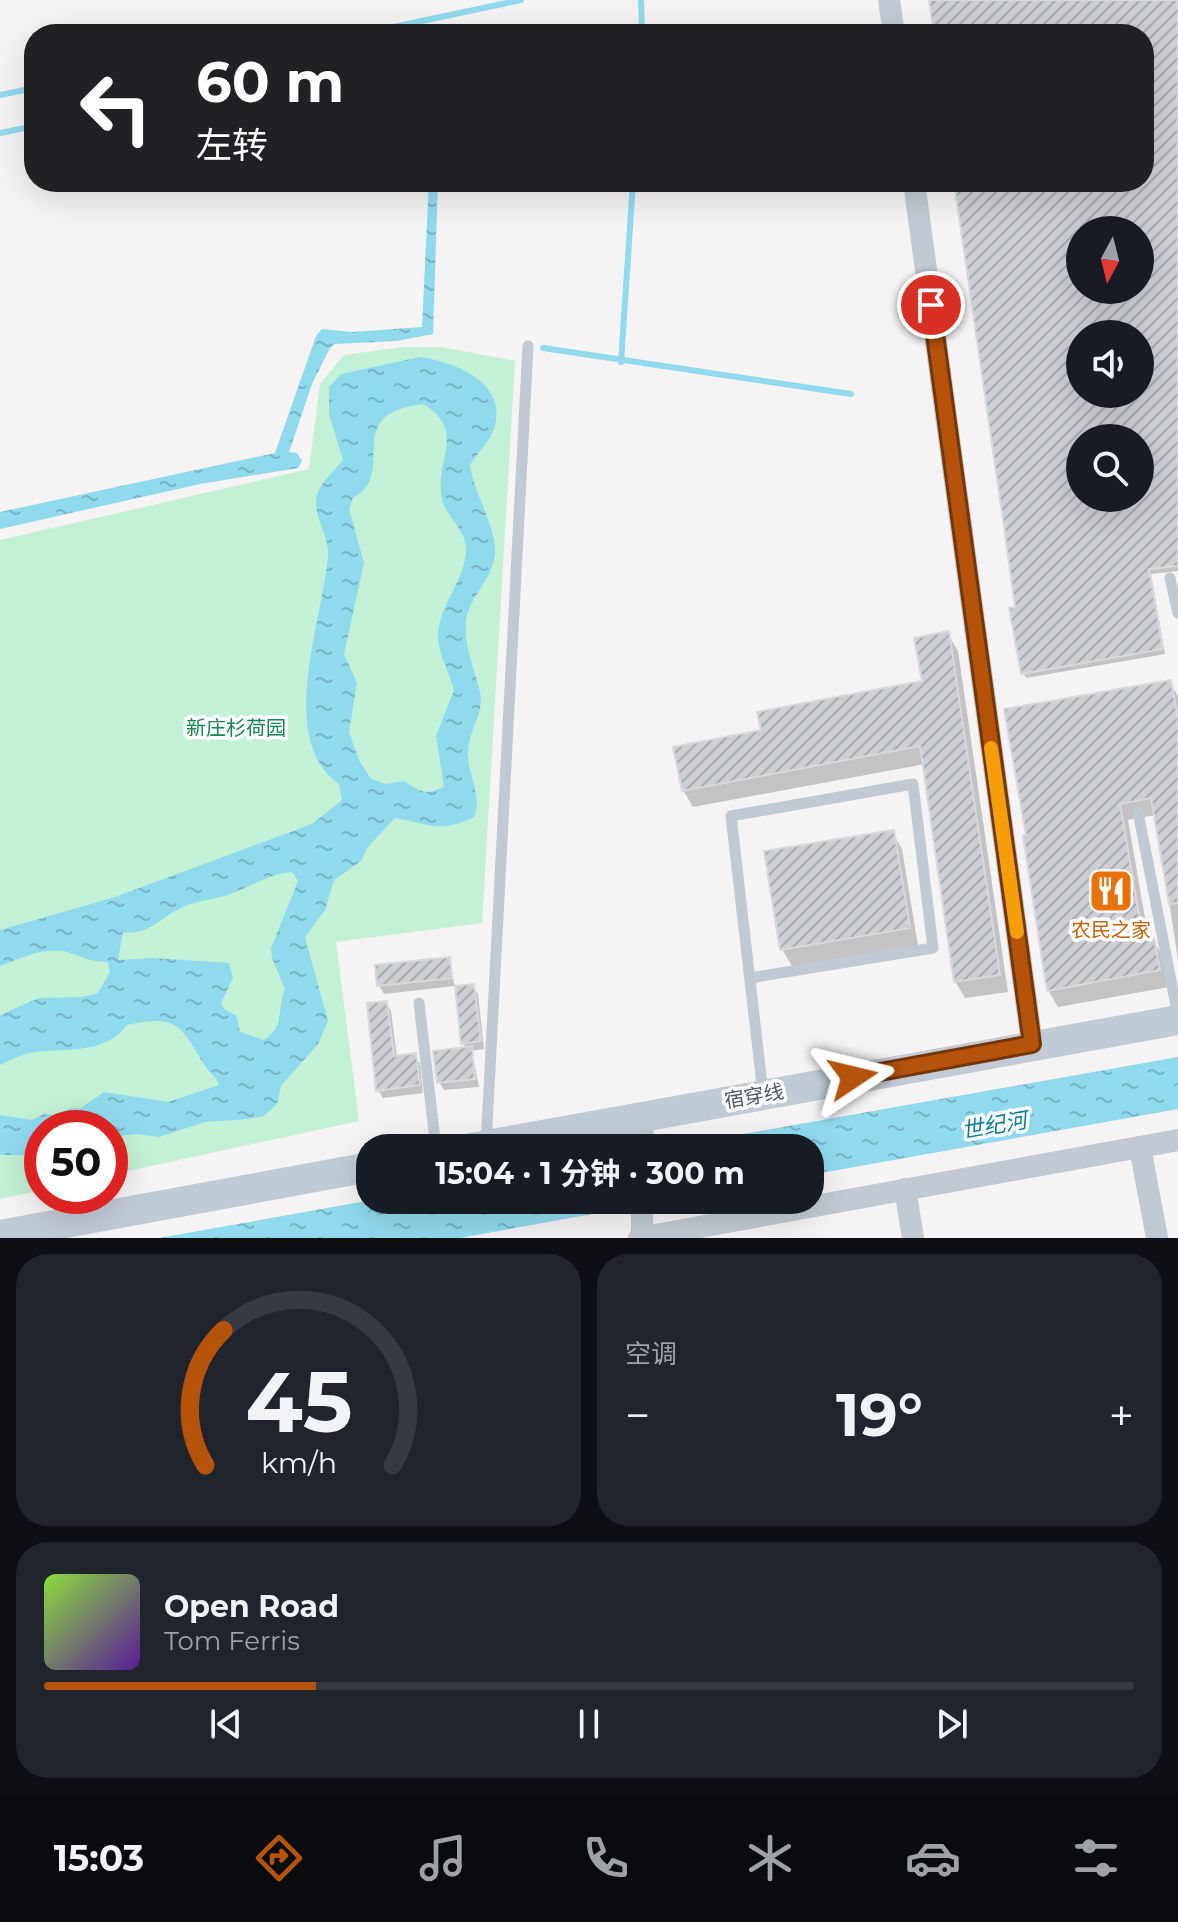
<!DOCTYPE html>
<html lang="zh">
<meta charset="utf-8">
<style>
:root{--surface:#171b24;--page:#20242c;--text:#f1f3f6;--muted:#9ea1a6;--line:#363941;--accent:#b45309}
body{margin:0;font-family:Montserrat,"Noto Sans SC",sans-serif;background:var(--page);color:var(--text);height:100vh;display:flex;flex-direction:column;font-size:30px;white-space:nowrap}
*{box-sizing:border-box;margin:0}
p{font-size:26px;color:var(--muted)}
.icon{flex:none;width:44px;height:44px;fill:none;stroke:currentColor;stroke-width:2;stroke-linecap:round;stroke-linejoin:round}
.map{position:relative;height:1238px;overflow:hidden}
.drawer{display:flex;flex-direction:column;gap:16px;padding:16px;background:#0d0f14;flex:1}
.drawer>*{flex:none}
.banner{position:absolute;left:24px;top:24px;width:1130px;height:168px;border-radius:32px;box-shadow:0 8px 32px #0002;background:#202124;color:#fff;overflow:hidden}
.needle{width:52px;rotate:187deg}
.tools{position:absolute;left:1066px;top:216px;display:grid;gap:16px}
.tools a{display:grid;place-items:center;width:88px;height:88px;border-radius:50%;background:var(--surface);box-shadow:0 8px 32px #0002;font-size:40px}
.speed{position:absolute;left:24px;top:1110px;display:flex;gap:16px;font-size:40px;font-weight:700;text-align:center}
.speed>*{display:grid;place-content:center;width:104px;height:104px;border-radius:50%;background:var(--surface);box-shadow:0 8px 32px #0002;line-height:1}
.speed .limit{border:12px solid #d22;background:#fff;color:#111}
.pin{position:absolute;display:grid;place-items:center;width:68px;height:68px;color:#fff;margin:-34px;border:4px solid #fff;border-radius:50%;box-shadow:0 2px 8px #0007}
.me{position:absolute;width:88px;margin:-44px;rotate:80deg;stroke-linejoin:round;filter:drop-shadow(0 0 6px #0008)}
.turn{display:flex;align-items:center;gap:28px;height:168px;padding:0 40px;font-size:36px}
.turn .icon{width:104px;height:104px;stroke-width:2.5}
.turn b{display:block;font-size:56px;line-height:68px}
.big{font-size:60px;font-weight:700;line-height:1.1}
.drawer .widget{flex:1;display:flex;flex-direction:column;justify-content:center;gap:12px;min-width:0;padding:0 28px;border-radius:32px;background:var(--page)}
.drawer .dial{align-items:center;gap:0}
.dial svg{height:208px;overflow:visible;fill:none;stroke:var(--line);stroke-width:7;stroke-linecap:round;text-anchor:middle}
.dial text{fill:var(--text);stroke:none}
.song{display:flex;align-items:center;gap:24px}
.cover{width:96px;height:96px;border-radius:12px;background:linear-gradient(135deg,hsl(90 70% 55%),hsl(270 70% 35%))}
.played{height:8px;border-radius:4px;background:linear-gradient(90deg,var(--accent) 25%,var(--line) 25%)}
.keys{display:flex;justify-content:space-around;direction:ltr}
.heat{display:flex;justify-content:space-between;align-items:center;font-size:44px;direction:ltr}
.drawer .tiles{flex:1;display:grid;gap:16px;grid-template-columns:1fr 1fr}
.widget:last-child{grid-column:span 2}
.trip{position:absolute;left:356px;top:1134px;width:468px;height:80px;border-radius:32px;background:var(--surface);box-shadow:0 8px 32px #0002;font-weight:700;line-height:80px;text-align:center}
.menu{display:flex;height:128px;justify-content:space-around;align-items:center;background:#090b0e;color:var(--muted)}
.menu .icon{width:56px;height:56px}
.menu .active{color:var(--accent)}
.menu b{font-size:36px;color:var(--text)}
.map>svg:first-child{display:block}
.park{fill:#c3f1d5}
.water{fill:url(#water-ripples);fill-rule:evenodd}
.shadow{fill:#0003;fill-rule:evenodd}
.lines{fill:none;stroke-linecap:round;stroke-linejoin:round}
.stream{stroke:#90daee;stroke-width:6}
.building{fill:url(#building-hatch);stroke:#d7d9de;stroke-width:2;fill-rule:evenodd}
.service{stroke:#c1cad2;stroke-width:11}
.minor{stroke:#c1cad2;stroke-width:22}
.secondary{stroke:#c1cbd6;stroke-width:30}
.route-casing{stroke:#753606;stroke-width:20}
.route{stroke:#b45309;stroke-width:14}
.slow{stroke:#f59e0b;stroke-width:14}
.labels{text-anchor:middle;stroke-width:7;stroke-linejoin:round;paint-order:stroke}
.park-label{font-size:20px;fill:#17864f;stroke:#fff}
.food-label{font-size:20px;fill:#c56008;stroke:#fff}
.street-label{font-size:20px;fill:#4a5661;stroke:#fff}
.water-label{font-size:22px;font-style:italic;fill:#0c7c9b;stroke:#fff}
</style>
<div class="map">
<svg width="1178" height="1238" viewBox="0 0 1178 1238">
<defs>
<pattern id="water-ripples" width="26" height="14" patternUnits="userSpaceOnUse" patternTransform="scale(2)"><rect width="26" height="14" fill="#90daee"/><path d="M2 4q2-2 4 0t4 0M15 11q2-2 4 0t4 0" fill="none" stroke="#78b4c4"/></pattern>
<pattern id="building-hatch" width="6" height="6" patternUnits="userSpaceOnUse" patternTransform="scale(2)"><rect width="6" height="6" fill="#cdcfd5"/><path d="M-1 1l2-2M0 6l6-6M5 7l2-2" fill="none" stroke="#a8abb0"/></pattern>
</defs>
<rect width="100%" height="100%" fill="#f5f3f3"/>
<path class="park" d="M403,347H441L515,361L482,923L336,942L359,1121L110,1175V1128H42V1190L0,1199V540L309,469L320,384L344,355Z"/>
<g class="water">
<path d="M429,182H438L433,334L397,341L335,344L330,348L312,384L289,452L297,453L302,461L298,468L200,484L0,529V512L275,453L316,336L322,329L352,332L422,327Z"/>
<path d="M420,357C454,362 509,382 494,429C490,442 477,453 470,465C474,494 496,526 495,553C493,580 470,595 466,620C463,644 475,670 480,692C485,713 468,731 468,752C467,775 483,794 474,817C437,834 431,824 395,818L367,848L361,861L334,880L325,910L305,937L328,1021L318,1044L281,1086L277,1104L264,1116L249,1119L205,1122L159,1137L136,1134L110,1137V1128H42V1155H0V1115L32,1120L44,1114L56,1115L71,1108H81L104,1092L168,1102L219,1085C216,1075 210,1074 205,1066C180,1025 178,1014 127,1025C105,1056 62,1047 30,1053C20,1055 9,1061 0,1065V1015L39,998L82,997L98,993L110,972L108,962C92,962 84,958 70,953C47,945 22,958 0,966V930L112,898L312,824L342,800L339,784C275,740 324,617 328,555C329,535 312,515 317,495C321,482 335,470 343,460L329,414V387L341,374ZM423,404C471,432 429,466 444,505C450,520 466,531 466,549C466,580 438,605 438,637C438,653 450,674 454,690L436,736L444,786C428,797 419,791 404,781L386,784L371,779L359,760L349,732L357,683L344,654L364,563L349,509L353,498C400,473 338,414 423,404ZM292,872L298,881L271,948L272,958L285,989C276,1011 286,1025 264,1040L240,1032L236,1015L225,1010L221,1003L233,978L229,963L153,958L118,960L123,932C147,936 159,919 179,909C194,900 216,900 233,893C254,885 269,874 292,872Z"/>
<path d="M1178,1057V1109L810,1175V1148H664Z"/>
<path d="M372,1200H670L460,1238H159Z"/>
</g>
<g class="shadow">
<path d="M931,0H1178V571L1151,574L1165,654L1026,678L1023,673L1017,608L957,182H1144V34H936ZM1080,230H1140V290H1080ZM1080,334H1140V394H1080ZM1080,438H1140V498H1080Z"/>
<path d="M948,634L958,651L1008,992L965,998L955,981L925,764L693,807L683,790L763,732L924,682Z"/>
<path d="M1170,683L1178,696V960L1156,815L1128,820L1149,941L1153,940L1163,957L1169,987L1058,1007L1048,990L1025,838Z"/>
<path d="M892,832L902,849L918,946L792,966L782,949Z"/>
<path d="M448,959L455,986L384,994L379,986Z"/>
<path d="M473,986L478,994L484,1049L472,1051L479,1087L444,1090L439,1082L466,1048L463,1043Z"/>
<path d="M386,1003L391,1011L397,1057L415,1055L420,1064L423,1093L383,1098L378,1090Z"/>
</g>
<g class="lines">
<g class="stream">
<path d="M641,0L642,34"/>
<path d="M292,34H304"/>
<path d="M360,34L521,0"/>
<path d="M0,95L34,88"/>
<path d="M0,133L34,126"/>
<path d="M543,348L851,394"/>
<path d="M621,362L633,182"/>
</g>
</g>
<g class="building">
<path d="M929,0H1178V566L1149,569L1163,649L1021,674L1009,608L1015,607L1004,527L954,182H1144V34H934ZM1080,230H1140V290H1080ZM1080,334H1140V394H1080ZM1080,438H1140V498H1080Z"/>
<path d="M949,631L1000,975L954,982L920,746L682,791L673,747L761,730L757,712L922,681L914,638Z"/>
<path d="M1171,680L1178,719V903L1169,904L1151,798L1120,804L1143,939L1154,938L1160,970L1047,991L1023,836L1026,835L1004,709Z"/>
<path d="M894,830L910,928L780,950L764,851Z"/>
<path d="M450,957L452,978L377,986L375,965Z"/>
<path d="M474,984L481,1041L461,1044L455,986Z"/>
<path d="M387,1001L394,1056L416,1053L420,1085L376,1091L367,1003Z"/>
<path d="M472,1046L475,1079L437,1083L433,1051Z"/>
</g>
<g class="lines">
<g class="service">
<path d="M1170,578L1178,613"/>
<path d="M1138,812L1178,1016"/>
<path d="M750,978L933,948L913,784L731,816L763,1093"/>
<path d="M419,1003L436,1148"/>
<path d="M486,1145L528,346"/>
</g>
<g class="minor">
<path d="M889,0L894,34"/>
<path d="M914,182L1032,1044"/>
<path d="M642,1116L643,1148"/>
<path d="M1140,1147L1157,1238"/>
<path d="M905,1189L913,1238"/>
<path d="M639,1238L1178,1140"/>
<path d="M642,1238V1200"/>
</g>
<g class="secondary">
<path d="M471,1148L1178,1020"/>
<path d="M0,1235L370,1167"/>
</g>
</g>
<g class="lines">
<g class="route-casing">
<path id="route" d="M853,1077L1032,1044L931,305"/>
</g>
<use href="#route" class="route"/>
<path class="slow" d="M991,748L1017,932"/>
</g>
<defs>
<g id="restaurant-square" transform="scale(2.3)"><rect x="-9" y="-9" width="18" height="18" rx="4" fill="#e8710a" stroke="#fff"/><path d="M-5-6h1v4h1v-4h1v4h1v-4h1v5L-1.5 .5V6h-2V.5L-5-1ZM5-6V6H3V1.5H1.5Q1.5-4 5-6Z" fill="#fff"/></g>
</defs>
<g fill-rule="evenodd">
<use href="#restaurant-square" x="1111" y="891"/>
</g>
<g class="labels">
<g class="park-label">
<text x="236" y="735">新庄杉荷园</text>
</g>
<g class="food-label">
<text x="1111" y="937">农民之家</text>
</g>
<g class="street-label">
<text transform="translate(754 1096) rotate(-10)" y="7">宿穿线</text>
</g>
<g class="water-label">
<text transform="translate(994 1125) rotate(-10)" y="8">世纪河</text>
</g>
</g>
</svg>
<div class="tools">
<a><svg class="needle" viewBox="-14 -14 28 28"><path d="M0-13l5 13h-10z" fill="#e53935"/><path d="M0 13l5-13h-10z" fill="#9ea1a6"/></svg></a>
<a><svg class="icon" aria-label="sound" viewBox="0 0 24 24"><path d="M4 9h4l5-4v14l-5-4H4zM17 9q2 3 0 6"/></svg></a>
<a><svg class="icon" aria-label="search" viewBox="0 0 24 24"><circle cx="10" cy="10" r="6"/><path d="M15 15l6 6"/></svg></a>
</div>
<div class="speed"><div class="limit">50</div></div>
<div class="pin" style="left:931px;top:305px;background:#d93025"><svg class="icon" aria-label="arrive" viewBox="0 0 24 24"><path d="M6 21V4h12l-3 4 3 4H6"/></svg></div>
<svg class="me" style="left:853px;top:1077px" viewBox="-20 -20 40 40"><path d="M0-17L14 15 0 8-14 15z" fill="#b45309" stroke="#fff" stroke-width="4"/></svg>
<div class="trip">15:04 · 1 分钟 · 300 m</div>
<div class="banner">
<div class="turn"><svg class="icon" aria-label="left" viewBox="0 0 24 24"><path d="M17 20v-9H6M10 6l-5 5 5 5"/></svg><div><b>60 m</b>左转</div></div>
</div>
</div>
<section class="drawer">
<div class="tiles">
<div class="widget dial"><svg viewBox="0 0 100 80">
<path d="M14 69A42 42 0 1 1 86 69"/>
<path d="M14 69A42 42 0 0 1 21 17" stroke="#b45309"/>
<text x="50" y="56" font-size="32" font-weight="700">45</text>
<text x="50" y="72" font-size="11">km/h</text>
</svg></div>
<div class="widget"><p>空调</p>
<div class="heat"><a>−</a><b class="big">19°</b><a>+</a></div>
</div>
<div class="widget">
<div class="song"><i class="cover"></i><div><b>Open Road</b><p>Tom Ferris</p></div></div>
<div class="played"></div>
<div class="keys"><svg class="icon" aria-label="previous" viewBox="0 0 24 24"><path d="M18 5L8 12l10 7zM5 5v14"/></svg><svg class="icon" aria-label="pause" viewBox="0 0 24 24"><path d="M8 5v14M16 5v14"/></svg><svg class="icon" aria-label="next" viewBox="0 0 24 24"><path d="M6 5l10 7-10 7zM19 5v14"/></svg></div>
</div>
</div>
</section>
<nav class="menu">
<b>15:03</b>
<svg class="icon active" aria-label="directions" viewBox="0 0 24 24"><path d="M12 3l9 9-9 9-9-9zM9 14v-3h6M13 9l2 2-2 2"/></svg>
<svg class="icon" aria-label="music" viewBox="0 0 24 24"><path d="M9 18V5l10-2v13"/><circle cx="6" cy="18" r="3"/><circle cx="16" cy="16" r="3"/></svg>
<svg class="icon" aria-label="phone" viewBox="0 0 24 24"><path d="M5 4h4l2 5-3 2q2 4 5 5l2-3 5 2v4C11 20 4 13 5 4z"/></svg>
<svg class="icon" aria-label="climate" viewBox="0 0 24 24"><path d="M12 3v18M4 7l16 10M4 17L20 7"/></svg>
<svg class="icon" aria-label="car" viewBox="0 0 24 24"><path d="M5 17H2v-5l4-1 3-4h7l3 4 3 1v5h-3M9 17h6M6 11h13"/><circle cx="7" cy="17" r="2"/><circle cx="17" cy="17" r="2"/></svg>
<svg class="icon" aria-label="filters" viewBox="0 0 24 24"><path d="M4 7h16M4 17h16"/><circle cx="9" cy="7" r="2"/><circle cx="15" cy="17" r="2"/></svg>
</nav>
